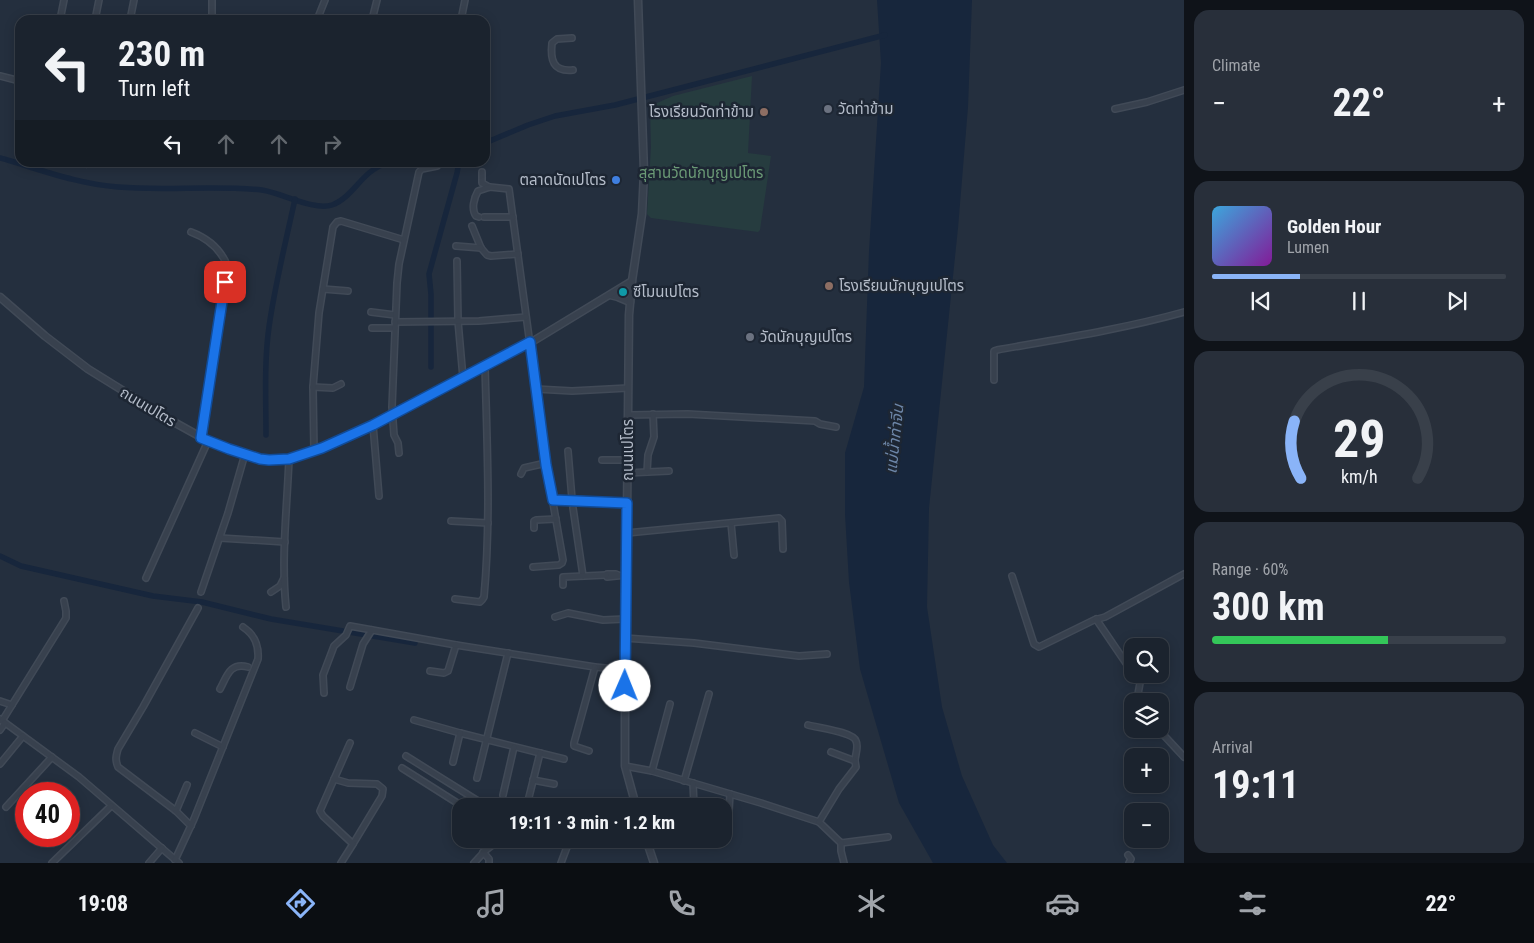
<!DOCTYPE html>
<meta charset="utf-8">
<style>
:root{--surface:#1b232e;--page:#282f3a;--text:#f1f3f6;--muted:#a0a4aa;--line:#39404a;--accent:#8ab4f8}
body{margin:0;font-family:"Roboto Condensed","Noto Sans Thai",sans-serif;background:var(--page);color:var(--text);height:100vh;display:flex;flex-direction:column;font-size:19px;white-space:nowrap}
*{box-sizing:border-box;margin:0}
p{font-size:16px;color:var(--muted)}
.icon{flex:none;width:28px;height:28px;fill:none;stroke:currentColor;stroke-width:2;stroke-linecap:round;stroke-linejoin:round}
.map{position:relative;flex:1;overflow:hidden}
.sheet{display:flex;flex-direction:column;gap:10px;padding:10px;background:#0f1319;width:350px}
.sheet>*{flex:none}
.banner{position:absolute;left:15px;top:15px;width:475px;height:152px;border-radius:15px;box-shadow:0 2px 12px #0003,0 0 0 1px var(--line);background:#1b232e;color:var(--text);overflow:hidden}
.fabs{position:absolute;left:1124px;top:638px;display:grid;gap:10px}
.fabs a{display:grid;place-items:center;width:45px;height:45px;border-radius:10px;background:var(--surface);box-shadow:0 2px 12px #0003,0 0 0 1px var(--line);font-size:25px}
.speed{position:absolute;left:15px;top:782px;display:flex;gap:10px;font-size:25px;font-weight:700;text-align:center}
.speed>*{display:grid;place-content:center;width:65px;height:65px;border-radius:50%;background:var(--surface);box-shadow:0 2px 12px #0003,0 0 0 1px var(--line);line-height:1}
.speed .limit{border:8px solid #d22;background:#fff;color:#111}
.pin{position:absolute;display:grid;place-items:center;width:42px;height:42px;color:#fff;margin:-21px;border-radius:10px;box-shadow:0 2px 8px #0006}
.me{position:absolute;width:55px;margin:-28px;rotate:1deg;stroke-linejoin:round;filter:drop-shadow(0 0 4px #0008)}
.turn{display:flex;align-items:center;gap:18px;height:105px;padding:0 20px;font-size:22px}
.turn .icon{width:65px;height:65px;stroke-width:2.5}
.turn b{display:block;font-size:35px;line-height:42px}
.lanes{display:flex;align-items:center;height:48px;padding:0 20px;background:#0003;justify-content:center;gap:25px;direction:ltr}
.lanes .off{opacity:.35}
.big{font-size:38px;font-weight:700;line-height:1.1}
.sheet .tile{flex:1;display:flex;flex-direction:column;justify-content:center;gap:8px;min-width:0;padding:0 18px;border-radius:15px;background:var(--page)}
.sheet .dial{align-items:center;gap:0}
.dial svg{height:130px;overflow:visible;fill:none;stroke:var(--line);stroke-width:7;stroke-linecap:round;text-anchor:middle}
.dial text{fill:var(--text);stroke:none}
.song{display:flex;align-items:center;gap:15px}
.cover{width:60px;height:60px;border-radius:8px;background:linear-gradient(135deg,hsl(200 70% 55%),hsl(290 70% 35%))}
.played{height:5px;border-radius:2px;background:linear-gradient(90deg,var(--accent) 30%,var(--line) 30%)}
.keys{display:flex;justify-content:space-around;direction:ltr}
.heat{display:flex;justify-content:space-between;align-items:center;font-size:28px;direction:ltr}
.charge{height:8px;border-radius:4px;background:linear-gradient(90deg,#34c759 60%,var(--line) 0)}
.trip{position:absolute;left:452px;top:798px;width:280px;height:50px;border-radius:15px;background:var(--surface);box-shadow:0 2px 12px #0003,0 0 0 1px var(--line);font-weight:700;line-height:50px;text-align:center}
.dock{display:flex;height:80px;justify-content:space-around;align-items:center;background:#0b0e12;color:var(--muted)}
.dock .icon{width:35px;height:35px}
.dock .selected{color:var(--accent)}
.dock b{font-size:22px;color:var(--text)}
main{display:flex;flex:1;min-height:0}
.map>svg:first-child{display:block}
.green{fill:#263c3f}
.water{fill:#17263c}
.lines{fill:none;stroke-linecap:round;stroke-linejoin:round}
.canal{stroke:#17263c;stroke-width:5.5}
.minor-casing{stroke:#414a57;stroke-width:8}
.tertiary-casing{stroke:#414a57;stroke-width:9}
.minor{stroke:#38414e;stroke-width:5}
.tertiary{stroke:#38414e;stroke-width:6}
.route-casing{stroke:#114b97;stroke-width:12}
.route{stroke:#1a73e8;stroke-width:9}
.worship-dot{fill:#6b7280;stroke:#1d2633;stroke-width:2}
.education-dot{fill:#8d6e63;stroke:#1d2633;stroke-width:2}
.shop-dot{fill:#3f7fe0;stroke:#1d2633;stroke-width:2}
.culture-dot{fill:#0f9aa8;stroke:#1d2633;stroke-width:2}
.labels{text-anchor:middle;stroke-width:5;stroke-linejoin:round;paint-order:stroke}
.poi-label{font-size:15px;fill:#b4bcc9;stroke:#1d2633;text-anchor:start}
.park-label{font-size:15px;fill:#6b9a76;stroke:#1d2633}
.street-label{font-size:15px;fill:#b4bcc9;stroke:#1d2633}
.water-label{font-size:16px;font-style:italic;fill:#6d86a8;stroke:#1d2633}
</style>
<main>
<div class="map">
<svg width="1184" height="863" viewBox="0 0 1184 863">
<rect width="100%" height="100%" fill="#242f3e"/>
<path class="green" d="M752,76L748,153L771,156L760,230L758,232L651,218L647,214L651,147L650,106L673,96Z"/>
<path class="water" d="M877,0H972L968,107L958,228L929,508L927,607L942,707L962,776L993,845L1007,863H933L899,803L860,669L849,582L845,514V453L864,387L869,251L881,63Z"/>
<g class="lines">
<g class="canal">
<path d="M485,143L528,125L555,116L615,105L885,35"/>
<path d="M0,158C39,169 77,184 118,187C165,191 214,185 262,190C282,193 314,211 332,205C347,200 357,183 369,173C374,169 380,166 385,162"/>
<path d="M431,367V294L429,274L457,173L459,162"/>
<path d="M266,435C266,399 264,362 269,327C275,284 286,241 295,199"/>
<path d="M0,556L21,566L153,596L202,602L271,619L415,643"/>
</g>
<g class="minor-casing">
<g id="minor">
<path d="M60,20L64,0"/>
<path d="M95,20L99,0"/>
<path d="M130,20L134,0"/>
<path d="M212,20V0"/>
<path d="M317,20L325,0"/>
<path d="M372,20L377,0"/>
<path d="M461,20L465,0"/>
<path d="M572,38L557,39L552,43C550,60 553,72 573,70"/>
<path d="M0,76L20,81"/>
<path d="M1115,109L1147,102L1184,90"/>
<path d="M86,164L87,162"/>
<path d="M482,172V183L489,187"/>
<path d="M479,217L476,216C471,209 474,198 478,191L490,187L509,189L546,463L563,560L562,563L559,565L533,567"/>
<path d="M484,217H513"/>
<path d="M472,226L481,248L487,255L491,256L518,254"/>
<path d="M191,232C207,238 220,248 227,265L201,438"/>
<path d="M456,246L481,248"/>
<path d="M457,261L458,321L463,378"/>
<path d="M323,289L348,291"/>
<path d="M371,312L395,315"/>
<path d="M395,322L479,321L526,317"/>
<path d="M372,328H395"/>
<path d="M994,380V351L997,350C1059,339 1123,329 1184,312"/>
<path d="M313,387L333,388L341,384"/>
<path d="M536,389L572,391L628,388"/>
<path d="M628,415L688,414L815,421L820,424L836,427"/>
<path d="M373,425L379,496"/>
<path d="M314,451L313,387L319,313L333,227L337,222L341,221L404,240"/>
<path d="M568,451L572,499"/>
<path d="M399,453L398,443L394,435L392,407L397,283L399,264L419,172L422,169L437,166"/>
<path d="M602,460H628"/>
<path d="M647,472L648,455L654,437L653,414"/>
<path d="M627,473L669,471"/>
<path d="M521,474L524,468L546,463"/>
<path d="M553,500L572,499L627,503"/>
<path d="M573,508L583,576"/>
<path d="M451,521L488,523"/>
<path d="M731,523L734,555"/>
<path d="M534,528V521L536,520L556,519"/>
<path d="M627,533L779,518L782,521L783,549"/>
<path d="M220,538L285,542"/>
<path d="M618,575L616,574H607L606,575L607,577L626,575"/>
<path d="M1012,576L1034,644L1039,647L1094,620L1105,617L1184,574"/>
<path d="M146,578L208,441"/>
<path d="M563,585V577L606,575"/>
<path d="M201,592L228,513L245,454"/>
<path d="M271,592L280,586L284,578"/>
<path d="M455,599L480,602L482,600L484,597C491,520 487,443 485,366"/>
<path d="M286,607C281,558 287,508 289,459"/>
<path d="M555,617L568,613L603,620L625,619"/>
<path d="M1096,619L1132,672"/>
<path d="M625,638L694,643L799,656L827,654"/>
<path d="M430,671L444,673L448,671L456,645"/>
<path d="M1134,674L1140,683L1138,694L1140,701"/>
<path d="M350,687L363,644L372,630"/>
<path d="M220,689C227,676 230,662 248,667"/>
<path d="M324,693L323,675L334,646L346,635L350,626L456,645L595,667L625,670"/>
<path d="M0,701L12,705"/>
<path d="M0,719L79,777L179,863"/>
<path d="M414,720L460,733L564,759"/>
<path d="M2,721L66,618V611L64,601"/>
<path d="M808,725C819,728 853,732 856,741C859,747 855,755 855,761"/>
<path d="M1158,729L1184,757"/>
<path d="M0,730L5,723"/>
<path d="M195,733L223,747"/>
<path d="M589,751L574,746V743L595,667"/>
<path d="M406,756L486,806"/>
<path d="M453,762L460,733"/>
<path d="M0,764L23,736"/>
<path d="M625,766L652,771L761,803L819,822L841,843L888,837"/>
<path d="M402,768L462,806"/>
<path d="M652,771L670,704"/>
<path d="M477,778L508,653"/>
<path d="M334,779L348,783L377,784L383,789L382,796L353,844"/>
<path d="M533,780L554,784"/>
<path d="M684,781L709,694"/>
<path d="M693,783L694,806"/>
<path d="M503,795L514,747"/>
<path d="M534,806L529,805L528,801L540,753"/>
<path d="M6,807L52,757"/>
<path d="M176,811L187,785"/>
<path d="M819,822L839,789L856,767L855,761L831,752"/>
<path d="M191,826L176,811L118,767C115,760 116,756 118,749L143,707L198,608"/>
<path d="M728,827L730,794"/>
<path d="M558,839L568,846"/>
<path d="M697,839V843"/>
<path d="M841,843V851L844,863"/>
<path d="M648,845L679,844L683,839"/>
<path d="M483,852L489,859V863"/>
<path d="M1128,855L1131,859L1129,863"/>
<path d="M175,860L194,819L258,659C259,645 255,635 243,627"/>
<path d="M52,863L111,806"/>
<path d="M149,863L162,848"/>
<path d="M341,863L353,844L323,816L320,811L350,743"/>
<path d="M474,863L486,850L500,839"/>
<path d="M561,863L570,839"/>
</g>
</g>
<g class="tertiary-casing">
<g id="tertiary">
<path d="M610,295L618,297L630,302"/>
<path d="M0,297L45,336L88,369L172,421L208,441L229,449L260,459L277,460L289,459L314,451L373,425L530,343L632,281"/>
<path d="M636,806L625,766V717L629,315L632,281L642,214L644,172L638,0"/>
<path d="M646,839L654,863"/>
</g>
</g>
<use href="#minor" class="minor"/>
<use href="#tertiary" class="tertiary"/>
</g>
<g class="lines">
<g class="route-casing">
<path id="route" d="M225,282L201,438L229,449L260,459L269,460L289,459L322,448L373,425L530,342L546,465L553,500L627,503L625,686"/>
</g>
<use href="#route" class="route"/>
</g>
<g class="worship-dot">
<circle cx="828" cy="109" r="5"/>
<circle cx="750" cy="337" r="5"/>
</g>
<g class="education-dot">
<circle cx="764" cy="112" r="5"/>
<circle cx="829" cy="286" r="5"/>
</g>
<circle class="shop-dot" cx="616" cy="180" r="5"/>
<circle class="culture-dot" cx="623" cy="292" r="5"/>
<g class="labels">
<g class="poi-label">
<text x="838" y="114">วัดท่าข้าม</text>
<text x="754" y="117" text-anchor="end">โรงเรียนวัดท่าข้าม</text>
<text x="606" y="185" text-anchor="end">ตลาดนัดเปโตร</text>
<text x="839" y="291">โรงเรียนนักบุญเปโตร</text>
<text x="633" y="297">ซีโมนเปโตร</text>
<text x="760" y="342">วัดนักบุญเปโตร</text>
</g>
<g class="park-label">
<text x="701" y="178">สุสานวัดนักบุญเปโตร</text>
</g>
<g class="street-label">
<text transform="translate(148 407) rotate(31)" y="5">ถนนเปโตร</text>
<text transform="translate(628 450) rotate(-90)" y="5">ถนนเปโตร</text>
</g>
<g class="water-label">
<text transform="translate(894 439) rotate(-84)" y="6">แม่น้ำท่าจีน</text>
</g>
</g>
</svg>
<div class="fabs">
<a><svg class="icon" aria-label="search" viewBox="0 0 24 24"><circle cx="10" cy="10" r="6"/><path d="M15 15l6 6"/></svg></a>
<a><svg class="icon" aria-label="layers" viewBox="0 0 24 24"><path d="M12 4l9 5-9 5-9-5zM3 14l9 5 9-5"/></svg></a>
<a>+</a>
<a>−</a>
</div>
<div class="speed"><div class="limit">40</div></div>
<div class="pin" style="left:225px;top:282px;background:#d93025"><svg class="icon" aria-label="arrive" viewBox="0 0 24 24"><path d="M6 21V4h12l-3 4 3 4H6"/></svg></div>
<svg class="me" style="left:625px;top:686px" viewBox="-20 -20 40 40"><circle r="19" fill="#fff"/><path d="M0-13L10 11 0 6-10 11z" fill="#1a73e8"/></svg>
<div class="trip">19:11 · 3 min · 1.2 km</div>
<div class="banner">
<div class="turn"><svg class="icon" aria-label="left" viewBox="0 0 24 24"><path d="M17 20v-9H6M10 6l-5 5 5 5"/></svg><div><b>230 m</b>Turn left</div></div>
<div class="lanes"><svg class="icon" aria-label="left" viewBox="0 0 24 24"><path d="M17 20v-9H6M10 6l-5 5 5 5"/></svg><svg class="icon off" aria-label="ahead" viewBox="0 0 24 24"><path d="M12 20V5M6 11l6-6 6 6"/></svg><svg class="icon off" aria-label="ahead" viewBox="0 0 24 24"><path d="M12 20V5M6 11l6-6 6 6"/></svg><svg class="icon off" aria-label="right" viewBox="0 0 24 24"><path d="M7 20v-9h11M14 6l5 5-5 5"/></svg></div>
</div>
</div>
<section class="sheet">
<div class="tile"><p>Climate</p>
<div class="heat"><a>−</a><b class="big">22°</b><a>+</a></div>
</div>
<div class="tile">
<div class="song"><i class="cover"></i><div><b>Golden Hour</b><p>Lumen</p></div></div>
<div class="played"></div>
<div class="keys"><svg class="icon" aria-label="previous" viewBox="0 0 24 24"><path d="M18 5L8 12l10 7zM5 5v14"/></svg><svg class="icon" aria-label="pause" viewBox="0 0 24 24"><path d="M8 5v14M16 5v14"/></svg><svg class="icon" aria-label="next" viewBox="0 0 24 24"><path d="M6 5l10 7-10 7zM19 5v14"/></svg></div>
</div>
<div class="tile dial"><svg viewBox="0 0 100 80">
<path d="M14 69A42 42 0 1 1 86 69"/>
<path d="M14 69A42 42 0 0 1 10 34" stroke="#8ab4f8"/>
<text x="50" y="56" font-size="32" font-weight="700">29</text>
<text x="50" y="72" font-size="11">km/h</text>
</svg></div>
<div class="tile"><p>Range · 60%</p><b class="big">300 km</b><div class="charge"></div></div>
<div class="tile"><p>Arrival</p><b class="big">19:11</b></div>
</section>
</main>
<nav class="dock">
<b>19:08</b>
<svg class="icon selected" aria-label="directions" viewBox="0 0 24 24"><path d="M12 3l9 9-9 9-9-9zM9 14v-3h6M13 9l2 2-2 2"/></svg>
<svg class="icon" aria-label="music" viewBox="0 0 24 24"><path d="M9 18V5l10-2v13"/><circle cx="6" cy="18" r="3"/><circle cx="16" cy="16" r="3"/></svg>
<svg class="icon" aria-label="phone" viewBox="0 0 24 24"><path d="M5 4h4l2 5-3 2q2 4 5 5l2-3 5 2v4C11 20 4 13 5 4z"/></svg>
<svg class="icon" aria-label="climate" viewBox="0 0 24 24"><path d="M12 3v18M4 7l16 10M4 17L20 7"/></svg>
<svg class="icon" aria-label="car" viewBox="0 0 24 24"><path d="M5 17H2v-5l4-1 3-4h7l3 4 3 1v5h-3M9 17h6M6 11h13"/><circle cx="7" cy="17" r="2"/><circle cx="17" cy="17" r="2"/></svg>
<svg class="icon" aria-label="filters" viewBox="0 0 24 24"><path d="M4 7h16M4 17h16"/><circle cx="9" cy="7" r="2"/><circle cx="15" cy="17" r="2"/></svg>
<b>22°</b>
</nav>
